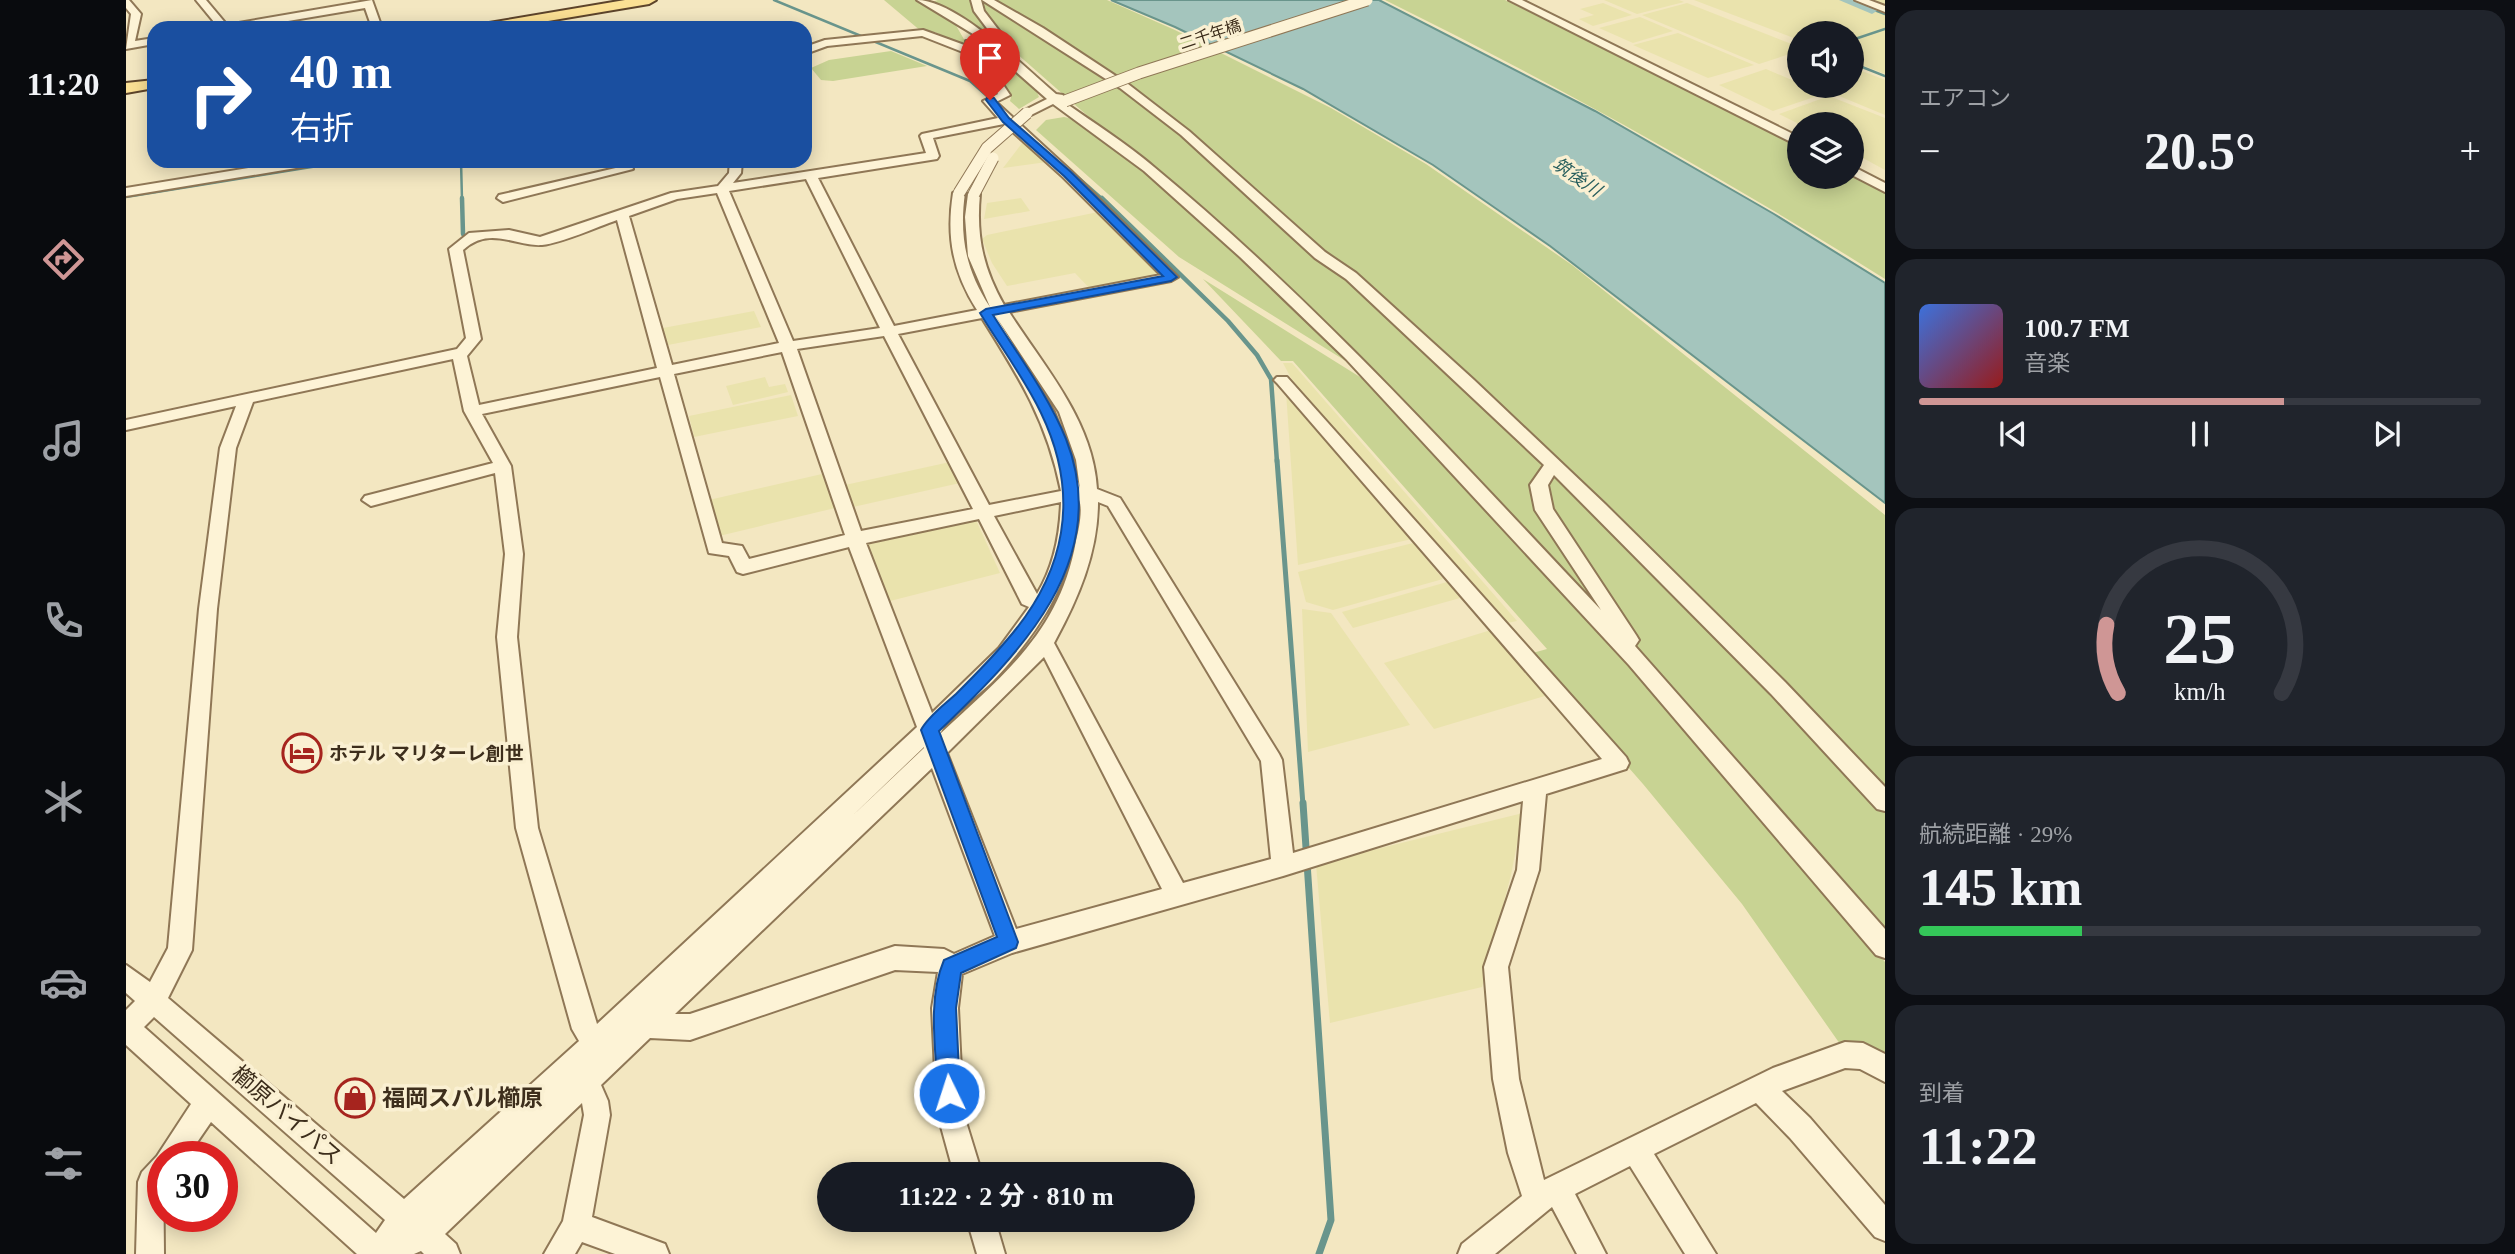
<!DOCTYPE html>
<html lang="ja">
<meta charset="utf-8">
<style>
:root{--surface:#171b24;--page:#20242c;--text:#f1f3f6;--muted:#9ea1a6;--line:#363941;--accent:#cf9695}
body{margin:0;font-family:"Times New Roman","Noto Sans JP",serif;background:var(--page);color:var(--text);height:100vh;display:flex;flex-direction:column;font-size:26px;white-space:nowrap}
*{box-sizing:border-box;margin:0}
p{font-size:23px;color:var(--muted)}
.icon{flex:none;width:38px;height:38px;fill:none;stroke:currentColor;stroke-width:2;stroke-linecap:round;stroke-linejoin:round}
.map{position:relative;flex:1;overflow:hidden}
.side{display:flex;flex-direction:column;gap:10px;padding:10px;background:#0d0f14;width:630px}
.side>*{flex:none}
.hud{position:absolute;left:21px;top:21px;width:665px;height:147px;border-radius:21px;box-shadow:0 4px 18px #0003;background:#1a4fa0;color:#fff;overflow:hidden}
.tools{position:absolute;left:1661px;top:21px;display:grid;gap:14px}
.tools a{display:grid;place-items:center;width:77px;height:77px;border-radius:50%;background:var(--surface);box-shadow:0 4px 18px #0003;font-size:35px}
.speed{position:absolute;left:21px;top:1141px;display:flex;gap:14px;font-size:35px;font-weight:700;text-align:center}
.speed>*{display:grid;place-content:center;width:91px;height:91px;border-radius:50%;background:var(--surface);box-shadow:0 4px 18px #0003;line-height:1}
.speed .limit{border:10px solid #d22;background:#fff;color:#111}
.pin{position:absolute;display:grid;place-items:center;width:60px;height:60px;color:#fff;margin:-72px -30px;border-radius:50% 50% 50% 0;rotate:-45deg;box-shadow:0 0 7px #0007}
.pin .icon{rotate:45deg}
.me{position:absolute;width:77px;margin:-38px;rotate:356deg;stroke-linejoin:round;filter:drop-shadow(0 0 5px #0008)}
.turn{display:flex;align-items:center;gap:24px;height:147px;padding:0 28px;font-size:32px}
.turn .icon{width:91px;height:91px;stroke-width:2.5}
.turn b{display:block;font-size:49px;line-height:60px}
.big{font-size:52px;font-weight:700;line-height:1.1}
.side .tile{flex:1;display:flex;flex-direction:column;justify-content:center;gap:10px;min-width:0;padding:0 24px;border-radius:21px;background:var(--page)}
.side .dial{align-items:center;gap:0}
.dial svg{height:182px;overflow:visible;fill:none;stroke:var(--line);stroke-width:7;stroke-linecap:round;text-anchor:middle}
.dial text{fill:var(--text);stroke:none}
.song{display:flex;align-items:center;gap:21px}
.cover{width:84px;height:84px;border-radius:10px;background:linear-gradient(135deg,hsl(220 70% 55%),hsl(0 70% 35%))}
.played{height:7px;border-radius:4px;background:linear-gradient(90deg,var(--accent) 65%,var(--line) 65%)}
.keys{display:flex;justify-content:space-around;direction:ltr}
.heat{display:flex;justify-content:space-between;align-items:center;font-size:38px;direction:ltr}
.charge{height:10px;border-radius:5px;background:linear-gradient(90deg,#34c759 29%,var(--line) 0)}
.trip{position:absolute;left:691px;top:1162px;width:378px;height:70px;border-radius:35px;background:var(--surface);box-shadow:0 4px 18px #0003;font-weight:700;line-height:70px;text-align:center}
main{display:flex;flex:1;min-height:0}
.tab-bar{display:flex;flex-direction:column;width:126px;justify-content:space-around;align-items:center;background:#090b0e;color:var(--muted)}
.tab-bar .icon{width:49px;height:49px}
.tab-bar .on{color:var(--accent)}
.tab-bar b{font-size:32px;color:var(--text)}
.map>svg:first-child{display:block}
.farmland{fill:#eae3ad}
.green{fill:#c8d393}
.water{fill:#a4c5bd;stroke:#69958c;stroke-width:2}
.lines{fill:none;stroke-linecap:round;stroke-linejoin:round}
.stream-far3{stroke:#69958c;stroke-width:2.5}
.stream-far2{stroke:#69958c;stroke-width:4.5}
.stream-far1{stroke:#69958c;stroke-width:5}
.stream{stroke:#69958c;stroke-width:7}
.river{fill:#a4c5bd;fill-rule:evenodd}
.minor-casing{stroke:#8f7756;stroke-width:4}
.major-casing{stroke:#5d442b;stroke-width:4}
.minor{fill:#fdf3d6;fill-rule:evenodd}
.major{fill:#fbe094;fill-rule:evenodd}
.minor-bridge-casing{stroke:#8f7756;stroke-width:13;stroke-linecap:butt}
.minor-bridge{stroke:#fdf3d6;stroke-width:11}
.route{fill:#1a73e8;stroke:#114b97;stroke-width:2}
.labels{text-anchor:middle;stroke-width:7;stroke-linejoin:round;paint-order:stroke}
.far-street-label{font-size:16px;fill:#3d2e1c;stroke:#faf0d2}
.far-water-label{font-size:18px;font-style:italic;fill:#295f5e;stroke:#faf0d2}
.poi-label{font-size:19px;font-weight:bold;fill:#3d2e1c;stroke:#faf0d2;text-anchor:start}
.near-poi-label{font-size:23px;font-weight:bold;fill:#3d2e1c;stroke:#faf0d2;text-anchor:start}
.near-street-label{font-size:23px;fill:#3d2e1c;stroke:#faf0d2}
</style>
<main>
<nav class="tab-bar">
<b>11:20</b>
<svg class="icon on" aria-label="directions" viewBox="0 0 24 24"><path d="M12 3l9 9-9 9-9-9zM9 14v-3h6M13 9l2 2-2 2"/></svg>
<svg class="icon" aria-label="music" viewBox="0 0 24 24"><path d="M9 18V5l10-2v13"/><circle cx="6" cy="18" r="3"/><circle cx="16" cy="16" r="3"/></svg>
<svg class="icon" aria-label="phone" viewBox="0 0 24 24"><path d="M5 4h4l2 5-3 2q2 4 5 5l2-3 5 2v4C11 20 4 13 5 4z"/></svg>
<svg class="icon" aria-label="climate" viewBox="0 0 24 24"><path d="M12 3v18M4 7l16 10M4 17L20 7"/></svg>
<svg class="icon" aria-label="car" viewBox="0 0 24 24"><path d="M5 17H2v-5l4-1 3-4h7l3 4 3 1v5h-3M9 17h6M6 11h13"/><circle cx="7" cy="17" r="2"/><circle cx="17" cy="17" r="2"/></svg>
<svg class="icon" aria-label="filters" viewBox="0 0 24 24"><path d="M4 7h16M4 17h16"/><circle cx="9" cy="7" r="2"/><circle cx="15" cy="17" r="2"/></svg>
</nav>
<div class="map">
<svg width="1759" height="1254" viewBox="0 0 1759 1254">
<rect width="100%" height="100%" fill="#f3e7c1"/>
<g class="farmland">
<path d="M1478,0H1553L1558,2L1511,14Z"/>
<path d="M1568,0H1759V74L1726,61V33H1673V40Z"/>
<path d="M1477,3L1506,15L1467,26L1453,19L1468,15L1454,9Z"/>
<path d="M1561,3L1673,47V51L1633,64L1516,15Z"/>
<path d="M1514,17L1547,31L1507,43L1473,28Z"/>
<path d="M1552,33L1628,65L1582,78L1507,45Z"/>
<path d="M1726,67L1759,80V115L1689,86H1726Z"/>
<path d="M1640,69L1673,83V86H1681L1700,93L1647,111L1593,85Z"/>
<path d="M1703,96L1759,118V170L1726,152V124H1673L1653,114Z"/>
<path d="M897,142L921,162L877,168Z"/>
<path d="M895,198L904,211L858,219L861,203Z"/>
<path d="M972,212L1036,277L966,291L949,273L881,286L866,263L856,239L861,235Z"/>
<path d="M628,311L635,327L542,345L537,328Z"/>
<path d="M1157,363H1166L1391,621L1376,624L1166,380Z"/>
<path d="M639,377L643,387L659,384L662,392L607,405L600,386Z"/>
<path d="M1160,392L1286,539L1172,565Z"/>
<path d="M665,395L672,416L568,437L563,416Z"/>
<path d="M824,462L834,483L727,507L719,485Z"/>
<path d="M696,474L709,508L593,536L583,500Z"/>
<path d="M850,520L874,573L764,601L740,543Z"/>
<path d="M1287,543L1317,579L1207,610L1180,602L1172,572Z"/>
<path d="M1321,582L1334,598L1227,628L1216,612Z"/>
<path d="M1176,609L1205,613L1284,725L1182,752Z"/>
<path d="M1365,630L1422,695L1308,729L1258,663Z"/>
<path d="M1397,813L1385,875L1356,987L1204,1023L1190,864Z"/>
</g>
<g class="green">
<path d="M758,0H790L828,22L843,48L809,32H796Z"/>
<path d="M812,0H846L844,3L873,44L806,2Z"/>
<path d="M855,0H981L1049,30L1205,108L1300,164L1446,265L1759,515V946L1545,690L1110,246L890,53L853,4Z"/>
<path d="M1259,0H1379L1673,145V177H1726V173L1759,191V279C1597,177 1431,85 1259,0Z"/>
<path d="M846,33L908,85L913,97L893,109L884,101L885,97Z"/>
<path d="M765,51L801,66L707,81L695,80L685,68L703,60Z"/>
<path d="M938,117C962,122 980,141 1000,156C1080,218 1151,292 1223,363L1053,257L910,130L920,120Z"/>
<path d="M1077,279L1242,382L1435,588L1759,962V1064L1714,1044L1616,904L1517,784L1403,654L1421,649L1167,361H1155Z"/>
</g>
<path class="water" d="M985,0H1253L1469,111L1648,214L1759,283V503L1424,246L1307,165L1177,89L1049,27Z"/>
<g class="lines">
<g class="stream-far3">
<path d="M648,0L844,81L978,200"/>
<path d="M1746,9L1759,14"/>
<path d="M1726,40L1759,29"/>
<path d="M1726,63L1759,76"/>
<path d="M335,161L336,200"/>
<path d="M0,197L223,161"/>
</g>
<g class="stream-far2">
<path d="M336,198L337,234"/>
<path d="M976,198L1102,321L1131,355L1145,379L1151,462"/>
</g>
<path class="stream-far1" d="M1151,460L1177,805"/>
<path class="stream" d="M1177,803L1205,1220L1193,1254"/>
<path class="river" d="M1713,0H1735L1754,9L1746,14Z"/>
<g class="minor-casing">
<g id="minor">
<path d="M0,0H3L15,14L9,41L28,38V44L0,49L5,14L0,8Z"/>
<path d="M70,0H80L101,25L246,0L256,28H246L239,8L120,28H93Z"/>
<path d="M791,0C831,0 899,68 930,94L937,95L938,102C968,123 1000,143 1028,167C1190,301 1331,458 1475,610L1409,510L1404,485L1418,465L1220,279L1189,258L1055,135L994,88L856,0H868L917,28L1002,84L1063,131L1199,252L1230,273L1348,380L1479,504L1659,682L1759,787V811L1751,809L1645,694L1428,475L1422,485L1427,509L1510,635L1513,640L1509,646L1759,929V958L1750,955L1503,665L1220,359L1114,257L1018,171L927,104L905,115H897V111L921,99L847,34Z"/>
<path d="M845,0H855L858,11L884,45L883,47H875L848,11Z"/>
<path d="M1383,0H1396L1673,137V146Z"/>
<path d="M1729,0H1743L1759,6V12Z"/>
<path d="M797,30L841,46L840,41H848L884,95L870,102L945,171L1052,277L1045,281L883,312C918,367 967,420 971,489L994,498L1153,754L1156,760L1167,853L1476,759L1151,383L1148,380L1151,377H1161L1500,757L1503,763L1500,769L1420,794L1413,870L1382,967L1393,1079L1418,1180L1647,1068L1719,1042L1737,1043L1759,1054V1082L1734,1069L1719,1068L1656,1091L1684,1118L1759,1205V1241L1749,1237L1664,1138L1630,1103L1528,1154L1590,1254H1559L1504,1166L1449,1194L1480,1254H1451L1426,1207L1369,1254H1332L1336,1244L1396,1196L1382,1153L1367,1079L1358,967L1391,870L1397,801L1157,876L886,953L836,974L832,1008L837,1112L856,1174H828L811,1112L806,1008L812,972L769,970L564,1040L524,1038L475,1085L482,1101L484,1115L466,1217L539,1244L543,1254H489L456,1242L449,1254H418L437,1221L458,1115L456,1103L319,1234L330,1244L334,1254H298L295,1251L288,1254H231L85,1122L61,1157H37L38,1254H10L12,1182L16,1172L31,1156L65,1104L0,1045V1010L9,1001L0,993V965L24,982L42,948L73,609L94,448L110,406L0,430V420L331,349L340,338L323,249L343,233L383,230L414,237L545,193L592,186L603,173L604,161H616L615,173L607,183L800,153L794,136L796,134L872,118L857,101L872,94L847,56L796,36L701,46L679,54V47L699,40ZM878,124L937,177L1035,275L878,305C857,268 850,236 854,194L848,190L842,194L839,217L842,256L864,307C840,271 833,236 839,193L833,189L827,193C820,238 827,272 851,310L768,326L692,178L811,159L813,156L807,138ZM680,179L754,328L667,341L603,191ZM591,193L653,343L546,365L503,216L551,199ZM491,220L531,368L353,405L341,356L355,339L337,250C364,225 390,247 416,245C436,243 471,227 491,220ZM869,315L933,412L950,460L954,489L944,452L928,412ZM856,318C893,377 921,421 935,491L863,505L772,334ZM758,336L847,509L735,531L671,349ZM656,352L719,535L623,559L616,546L596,543L548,374ZM327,359L338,411L367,463L239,496L236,500L245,506L369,473L379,554L371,637L390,828L446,1029L453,1041L278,1199L42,998L66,950L91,609L110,448L127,402ZM534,377L583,553L603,556L611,572L617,574L723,547L791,727L471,1024L412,828L391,637L397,554L385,466L356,414ZM953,500C957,509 953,529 950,541C934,632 877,675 814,734C824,714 851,697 867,681C918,627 950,575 953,500ZM935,502C934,535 928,566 911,594L868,516ZM972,502L982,506L1135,761L1145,859L1057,883L928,643C952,599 972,553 972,502ZM853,519L896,604L903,607L873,648L806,713L740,543ZM918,657L1036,889L890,929L821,753ZM798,747V748L723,819ZM806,768L869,936L828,954L818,949L769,946L564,1014H549ZM28,1017L259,1220L250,1233L18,1027Z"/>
<path d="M166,161H194L188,165L0,196V188Z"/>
<path d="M491,161H503L507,169L377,202L371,198L373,195L494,167Z"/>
<path d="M1726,166L1759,183V192L1726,175Z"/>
<path d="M841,1220H869L879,1254H851Z"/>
</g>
</g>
<g class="major-casing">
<g id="major">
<path d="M499,0H530L523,4L381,28H350L357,24Z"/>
<path d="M28,80V88L0,93V83Z"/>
</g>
</g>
<use href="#minor" class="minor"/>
<use href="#major" class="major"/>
<g class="minor-bridge-casing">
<g id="minor-bridge">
<path d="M939,101L1013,73L1241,0"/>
<path d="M833,193L861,148L901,113"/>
<path d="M848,194L867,158"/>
</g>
</g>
<use href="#minor-bridge" class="minor-bridge"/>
</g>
<path class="route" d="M861,98H868L883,118L945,172L1051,277L1045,281L867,315C892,355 922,395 940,439C988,561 893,654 813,731L892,942L890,948L835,973L830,1008L834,1093L831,1101L823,1104L815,1101L812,1093C810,1051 801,1000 818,960L871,937L795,730C803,715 821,703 832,692C849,675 865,659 880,641C940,573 955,496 915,413C899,379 874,346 854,313L860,309L1037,276L938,176L877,122L860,100Z"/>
<defs>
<g id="hotel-ring" transform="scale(2.0125)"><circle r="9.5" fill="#faf0d2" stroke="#a6241e" stroke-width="1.5"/><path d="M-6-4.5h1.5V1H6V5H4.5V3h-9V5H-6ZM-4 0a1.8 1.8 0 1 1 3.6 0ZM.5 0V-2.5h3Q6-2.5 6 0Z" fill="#a6241e"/></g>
<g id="shop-ring" transform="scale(2.0125)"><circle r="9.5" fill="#faf0d2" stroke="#a6241e" stroke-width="1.5"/><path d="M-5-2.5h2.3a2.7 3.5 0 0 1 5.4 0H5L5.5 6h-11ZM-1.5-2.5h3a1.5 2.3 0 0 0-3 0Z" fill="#a6241e"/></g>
</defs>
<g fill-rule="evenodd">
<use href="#hotel-ring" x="176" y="753"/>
<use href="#shop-ring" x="229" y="1098"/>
</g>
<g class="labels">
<g class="far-street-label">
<text transform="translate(1084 34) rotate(-18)" y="6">二千年橋</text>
</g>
<g class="far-water-label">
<text transform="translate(1451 177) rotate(34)" y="6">筑後川</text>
</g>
<g class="poi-label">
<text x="203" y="760">ホテル マリターレ創世</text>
</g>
<g class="near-poi-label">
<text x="256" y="1106">福岡スバル櫛原</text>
</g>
<g class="near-street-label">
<text transform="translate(161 1115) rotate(41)" y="8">櫛原バイパス</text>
</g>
</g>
</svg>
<div class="tools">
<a><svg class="icon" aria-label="sound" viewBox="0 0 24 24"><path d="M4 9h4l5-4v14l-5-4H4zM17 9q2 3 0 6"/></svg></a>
<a><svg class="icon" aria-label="layers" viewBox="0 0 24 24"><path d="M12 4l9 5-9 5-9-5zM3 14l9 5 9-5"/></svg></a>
</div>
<div class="speed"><div class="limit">30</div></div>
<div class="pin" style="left:864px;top:100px;background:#d93025"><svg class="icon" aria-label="arrive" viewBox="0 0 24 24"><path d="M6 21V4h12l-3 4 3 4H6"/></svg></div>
<svg class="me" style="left:823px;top:1093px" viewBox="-20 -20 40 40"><circle r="17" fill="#1a73e8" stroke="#fff" stroke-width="3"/><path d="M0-11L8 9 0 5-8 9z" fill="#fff"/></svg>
<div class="trip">11:22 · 2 分 · 810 m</div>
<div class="hud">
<div class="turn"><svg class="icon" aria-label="right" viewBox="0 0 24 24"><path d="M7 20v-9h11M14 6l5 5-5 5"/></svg><div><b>40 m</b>右折</div></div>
</div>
</div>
<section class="side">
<div class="tile"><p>エアコン</p>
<div class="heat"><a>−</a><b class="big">20.5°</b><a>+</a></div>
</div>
<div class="tile">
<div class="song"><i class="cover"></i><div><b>100.7 FM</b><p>音楽</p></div></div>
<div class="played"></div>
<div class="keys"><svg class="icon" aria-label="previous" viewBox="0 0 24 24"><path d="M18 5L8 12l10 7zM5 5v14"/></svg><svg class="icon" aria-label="pause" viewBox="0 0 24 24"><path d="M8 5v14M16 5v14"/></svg><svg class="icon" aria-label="next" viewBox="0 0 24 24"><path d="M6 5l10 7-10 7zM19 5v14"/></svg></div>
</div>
<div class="tile dial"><svg viewBox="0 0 100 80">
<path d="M14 69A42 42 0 1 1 86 69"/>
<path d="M14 69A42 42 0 0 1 9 39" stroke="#cf9695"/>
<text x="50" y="56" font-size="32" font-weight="700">25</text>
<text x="50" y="72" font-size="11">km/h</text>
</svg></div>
<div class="tile"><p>航続距離 · 29%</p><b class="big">145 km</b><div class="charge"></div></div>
<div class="tile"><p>到着</p><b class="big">11:22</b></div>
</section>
</main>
